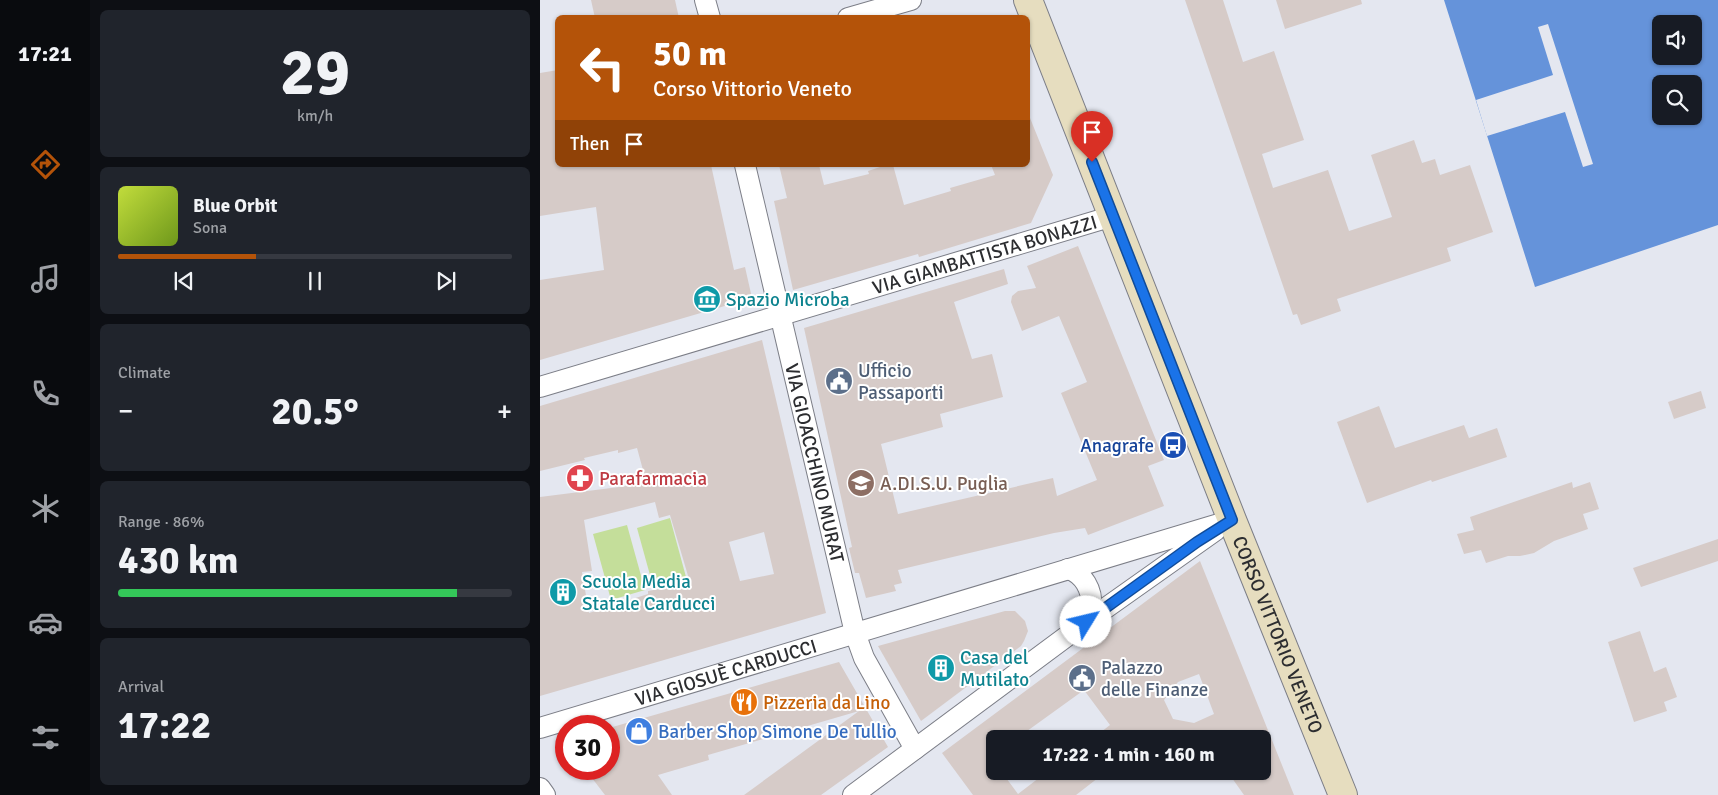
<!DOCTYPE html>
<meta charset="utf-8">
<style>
:root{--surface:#171b24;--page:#20242c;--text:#f1f3f6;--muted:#9ea1a6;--line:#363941;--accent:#b45309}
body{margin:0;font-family:Signika,sans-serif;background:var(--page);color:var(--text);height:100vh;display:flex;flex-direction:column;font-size:19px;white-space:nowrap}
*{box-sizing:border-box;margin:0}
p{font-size:16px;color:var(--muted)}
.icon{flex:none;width:28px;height:28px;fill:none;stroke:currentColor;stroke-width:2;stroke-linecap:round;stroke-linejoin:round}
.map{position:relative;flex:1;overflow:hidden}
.details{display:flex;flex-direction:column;gap:10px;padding:10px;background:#0d0f14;width:450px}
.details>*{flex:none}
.guide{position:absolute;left:15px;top:15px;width:475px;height:152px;border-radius:8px;box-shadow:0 1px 4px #0004;background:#b45309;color:#fff;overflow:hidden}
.tools{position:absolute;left:1112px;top:15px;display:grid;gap:10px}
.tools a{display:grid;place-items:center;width:50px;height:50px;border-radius:8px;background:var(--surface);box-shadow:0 1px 4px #0004;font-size:25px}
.speed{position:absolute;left:15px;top:715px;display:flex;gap:10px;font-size:25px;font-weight:700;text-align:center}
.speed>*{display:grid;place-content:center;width:65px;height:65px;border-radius:50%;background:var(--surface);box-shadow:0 1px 4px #0004;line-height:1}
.speed .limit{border:8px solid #d22;background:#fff;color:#111}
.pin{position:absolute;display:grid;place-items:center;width:42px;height:42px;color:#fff;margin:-51px -21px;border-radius:50% 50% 50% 0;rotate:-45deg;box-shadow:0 0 5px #0007}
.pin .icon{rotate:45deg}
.me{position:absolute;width:55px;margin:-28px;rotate:54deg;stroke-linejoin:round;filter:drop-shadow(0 0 4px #0008)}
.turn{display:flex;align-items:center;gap:18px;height:105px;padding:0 15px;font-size:22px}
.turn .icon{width:65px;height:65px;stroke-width:2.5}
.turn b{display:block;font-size:35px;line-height:42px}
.then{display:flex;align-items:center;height:48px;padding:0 15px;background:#0003;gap:10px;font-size:19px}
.big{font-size:38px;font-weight:800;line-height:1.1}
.details .widget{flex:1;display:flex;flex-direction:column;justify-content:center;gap:8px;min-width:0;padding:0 18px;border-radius:8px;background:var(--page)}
.details .dial{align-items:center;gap:0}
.dial b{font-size:65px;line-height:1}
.song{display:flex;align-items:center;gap:15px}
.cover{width:60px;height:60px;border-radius:8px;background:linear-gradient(135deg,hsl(70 70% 55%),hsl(80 70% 35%))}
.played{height:5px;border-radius:2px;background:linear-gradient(90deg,var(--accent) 35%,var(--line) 35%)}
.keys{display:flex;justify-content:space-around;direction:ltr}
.heat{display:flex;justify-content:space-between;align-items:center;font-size:28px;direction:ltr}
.charge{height:8px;border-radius:4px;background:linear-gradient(90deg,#34c759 86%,var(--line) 0)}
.trip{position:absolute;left:446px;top:730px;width:285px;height:50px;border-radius:8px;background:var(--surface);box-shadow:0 1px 4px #0004;font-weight:800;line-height:50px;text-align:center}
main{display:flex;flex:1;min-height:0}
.dock{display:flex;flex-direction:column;width:90px;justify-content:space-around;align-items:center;background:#090b0e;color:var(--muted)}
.dock .icon{width:35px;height:35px}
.dock .current{color:var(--accent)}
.dock b{font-size:22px;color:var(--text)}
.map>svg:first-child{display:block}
.green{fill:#c4de9a}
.water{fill:#6593da;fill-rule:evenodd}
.pier{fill:#e4e7f0}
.building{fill:#d6cbc8;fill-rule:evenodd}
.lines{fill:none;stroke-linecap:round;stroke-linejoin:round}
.street-casing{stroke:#7c7e87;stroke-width:22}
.secondary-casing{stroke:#7c7e87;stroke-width:30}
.street{stroke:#fff;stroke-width:20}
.secondary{stroke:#e6ddbf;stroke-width:28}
.route-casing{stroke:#114b97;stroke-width:12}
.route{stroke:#1a73e8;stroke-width:9}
.labels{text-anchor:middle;stroke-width:4;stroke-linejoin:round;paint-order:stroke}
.street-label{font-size:19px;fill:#2c2d30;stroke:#fff}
.culture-label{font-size:19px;fill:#0d838f;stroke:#fff;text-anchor:start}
.service-label{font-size:19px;fill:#4e5e75;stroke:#fff;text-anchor:start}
.transit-label{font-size:19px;fill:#164399;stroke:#fff;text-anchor:end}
.health-label{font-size:19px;fill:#be3a42;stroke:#fff;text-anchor:start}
.education-label{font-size:19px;fill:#785e54;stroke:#fff;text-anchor:start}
.food-label{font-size:19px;fill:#c56008;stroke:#fff;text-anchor:start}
.shop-label{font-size:19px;fill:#366cbe;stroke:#fff;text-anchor:start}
</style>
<main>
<nav class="dock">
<b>17:21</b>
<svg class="icon current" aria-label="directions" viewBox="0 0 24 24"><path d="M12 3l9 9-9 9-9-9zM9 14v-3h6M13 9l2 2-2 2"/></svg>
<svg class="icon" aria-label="music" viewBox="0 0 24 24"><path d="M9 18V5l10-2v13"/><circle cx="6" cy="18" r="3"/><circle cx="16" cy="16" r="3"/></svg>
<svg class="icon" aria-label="phone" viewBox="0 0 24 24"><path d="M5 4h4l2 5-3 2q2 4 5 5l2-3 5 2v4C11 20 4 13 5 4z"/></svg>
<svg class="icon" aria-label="climate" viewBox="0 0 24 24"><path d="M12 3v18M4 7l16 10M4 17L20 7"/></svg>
<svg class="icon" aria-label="car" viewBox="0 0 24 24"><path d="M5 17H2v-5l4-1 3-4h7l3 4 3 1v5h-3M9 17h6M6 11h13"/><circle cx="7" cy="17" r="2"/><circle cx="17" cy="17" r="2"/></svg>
<svg class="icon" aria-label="filters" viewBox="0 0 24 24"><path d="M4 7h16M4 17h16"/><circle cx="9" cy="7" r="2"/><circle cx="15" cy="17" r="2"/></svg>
</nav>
<section class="details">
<div class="widget dial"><b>29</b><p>km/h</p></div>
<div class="widget">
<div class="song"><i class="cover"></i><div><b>Blue Orbit</b><p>Sona</p></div></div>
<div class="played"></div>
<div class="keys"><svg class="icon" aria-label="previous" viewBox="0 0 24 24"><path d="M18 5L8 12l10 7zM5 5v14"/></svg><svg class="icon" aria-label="pause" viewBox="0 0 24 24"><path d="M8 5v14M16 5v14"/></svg><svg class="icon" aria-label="next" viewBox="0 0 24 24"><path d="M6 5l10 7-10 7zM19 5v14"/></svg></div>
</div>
<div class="widget"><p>Climate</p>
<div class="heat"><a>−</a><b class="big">20.5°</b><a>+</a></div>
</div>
<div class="widget"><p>Range · 86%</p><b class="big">430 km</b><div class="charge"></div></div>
<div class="widget"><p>Arrival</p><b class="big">17:22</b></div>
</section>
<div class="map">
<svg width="1178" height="795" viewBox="0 0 1178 795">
<rect width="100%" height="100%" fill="#e4e7f0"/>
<g class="green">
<path d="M130,518L146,577L113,586L97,528Z"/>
<path d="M87,525L105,590L71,600L53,534Z"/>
</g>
<path class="water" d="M904,0H1178V225L995,287ZM1121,24H1154V56H1121ZM1121,84H1154V116H1121Z"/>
<path class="pier" d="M1008,24L1053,164L1043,167L1025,112L947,136L936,100L1013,75L998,27Z"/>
<g class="building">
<path d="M51,0H135L139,18H55Z"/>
<path d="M645,0H683L703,62L734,51L764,140L722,154L733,188L788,170L809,231L852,217L831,155L874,140L882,163L895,159L900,175L930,165L953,232L907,248L911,261L797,299L801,311L761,325L757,314L753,315Z"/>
<path d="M736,0H821L822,4L745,29Z"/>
<path d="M18,70V165H171L194,270L205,267L212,298L0,360V280L64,270L56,207L0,216V73Z"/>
<path d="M488,113L513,175L491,223L379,257L378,254L253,290L234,201L247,198L239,165H279L284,185L329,174L328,171L346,165H353L364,205L411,191L410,188L455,175L451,165H488Z"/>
<path d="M538,246L624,460L608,466L624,506L548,535L545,528L514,533L358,570L362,583L354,585L356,591L326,598L319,573H315L309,548L312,547L264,328L464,269L468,284L414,302L432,359L452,354L463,397L400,414L403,427L341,444L358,514L513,478L517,496L557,480L521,393L547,382L519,316L482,331L471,302L472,296L478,291L496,288L487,266Z"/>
<path d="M222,340L286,613L0,696V497L87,486L106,481L97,448L78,453V450L44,458L45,460L0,471V406ZM115,502L119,518L130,515L149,579L118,587L119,589L108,591V594L49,613L42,572L52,571L44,520ZM224,532L234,574L200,581L189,542Z"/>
<path d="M1161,391L1166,408L1134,419L1128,402Z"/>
<path d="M839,406L855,448L924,425L929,438L957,428L967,457L892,482L891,480L827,503L797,422Z"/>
<path d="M1032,482L1033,488L1050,482L1059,509L1043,514L1048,529L1014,541L994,553L980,556H968L946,563L941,550L924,554L917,534L934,530L930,517Z"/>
<path d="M1178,539V561L1101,587L1093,568Z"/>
<path d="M660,561L754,795H704L687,771H722V739H615L621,735H617L612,739H552L570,725L544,690L476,739H455V771H461L478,794L508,771H567L536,795H433L402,753ZM659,674L674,714L654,723L633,719L624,700L638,682Z"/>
<path d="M465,611H475L485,621L488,631L484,641L481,646L381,721L338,646Z"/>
<path d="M1100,631L1114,672L1126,667L1137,697L1124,702L1127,711L1094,722L1068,642Z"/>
<path d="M299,662L348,747L281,795H204L319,711L168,755L169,760L118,775L132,795H65L45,769H69V728Z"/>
</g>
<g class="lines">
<g class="street-casing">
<g id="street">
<path d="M165,0L170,18"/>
<path d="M308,18L371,0"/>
<path id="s1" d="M205,165L315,633L324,658L375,749"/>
<path id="s2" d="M0,387L573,216"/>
<path d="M528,569C543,573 553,590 551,607C550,612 548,617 546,622"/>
<path id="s3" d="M0,728L692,520"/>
<path d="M0,788L5,795"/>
<path d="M313,795L546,622L676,530"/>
</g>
</g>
<g class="secondary-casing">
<g id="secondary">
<path id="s4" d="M488,0L692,520L803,795"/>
</g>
</g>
<use href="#street" class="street"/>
<use href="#secondary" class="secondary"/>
</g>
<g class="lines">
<g class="route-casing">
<path id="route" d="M546,622L657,542L692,520L552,162"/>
</g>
<use href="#route" class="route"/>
</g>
<defs>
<g id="museum-disc" transform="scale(1.4375)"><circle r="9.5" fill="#0f9aa8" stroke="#fff"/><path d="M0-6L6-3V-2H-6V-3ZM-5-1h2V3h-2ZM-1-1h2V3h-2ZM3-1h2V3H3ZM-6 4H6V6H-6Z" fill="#fff"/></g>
<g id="civic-disc" transform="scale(1.4375)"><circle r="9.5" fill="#5c6f8a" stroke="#fff"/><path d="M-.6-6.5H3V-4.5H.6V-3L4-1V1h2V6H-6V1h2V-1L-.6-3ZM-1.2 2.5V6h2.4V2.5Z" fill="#fff"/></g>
<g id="bus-disc" transform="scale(1.4375)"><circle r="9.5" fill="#1a4fb4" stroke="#fff"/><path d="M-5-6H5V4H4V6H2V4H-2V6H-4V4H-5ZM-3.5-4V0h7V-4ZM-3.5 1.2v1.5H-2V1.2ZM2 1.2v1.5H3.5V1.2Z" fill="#fff"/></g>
<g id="pharmacy-disc" transform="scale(1.4375)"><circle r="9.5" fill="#e0444e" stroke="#fff"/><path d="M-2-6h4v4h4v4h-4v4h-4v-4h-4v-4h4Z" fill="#fff"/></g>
<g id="university-disc" transform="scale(1.4375)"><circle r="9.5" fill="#8d6e63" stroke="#fff"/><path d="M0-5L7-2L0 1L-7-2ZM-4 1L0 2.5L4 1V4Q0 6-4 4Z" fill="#fff"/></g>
<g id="building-disc" transform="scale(1.4375)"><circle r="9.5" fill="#0f9aa8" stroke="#fff"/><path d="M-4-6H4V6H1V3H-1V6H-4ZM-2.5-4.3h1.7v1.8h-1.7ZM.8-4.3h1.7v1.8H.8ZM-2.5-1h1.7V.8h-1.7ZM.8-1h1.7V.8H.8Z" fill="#fff"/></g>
<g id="restaurant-disc" transform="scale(1.4375)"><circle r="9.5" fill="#e8710a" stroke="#fff"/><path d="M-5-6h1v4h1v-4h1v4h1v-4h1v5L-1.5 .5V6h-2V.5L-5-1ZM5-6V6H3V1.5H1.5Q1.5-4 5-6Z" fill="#fff"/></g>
<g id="shop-disc" transform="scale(1.4375)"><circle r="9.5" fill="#3f7fe0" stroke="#fff"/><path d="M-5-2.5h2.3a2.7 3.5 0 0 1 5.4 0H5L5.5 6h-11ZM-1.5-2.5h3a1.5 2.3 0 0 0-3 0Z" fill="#fff"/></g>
</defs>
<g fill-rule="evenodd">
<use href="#museum-disc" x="167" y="299"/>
<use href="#civic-disc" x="299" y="381"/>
<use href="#bus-disc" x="633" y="445"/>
<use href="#pharmacy-disc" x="40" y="478"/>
<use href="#university-disc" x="321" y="483"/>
<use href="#building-disc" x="23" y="592"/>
<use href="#building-disc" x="401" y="668"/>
<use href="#civic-disc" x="542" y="678"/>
<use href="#restaurant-disc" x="204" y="702"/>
<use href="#shop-disc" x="99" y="731"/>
</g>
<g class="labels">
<g class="street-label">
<text dy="7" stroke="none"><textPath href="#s2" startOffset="464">VIA GIAMBATTISTA BONAZZI</textPath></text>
<text dy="7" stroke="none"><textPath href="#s1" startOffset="306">VIA GIOACCHINO MURAT</textPath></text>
<text dy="7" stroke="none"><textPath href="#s4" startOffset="682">CORSO VITTORIO VENETO</textPath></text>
<text dy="7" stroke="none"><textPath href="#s3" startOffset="194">VIA GIOSUÈ CARDUCCI</textPath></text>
</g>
<g class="culture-label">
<text x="186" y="306">Spazio Microba</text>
<text x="42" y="588">Scuola Media<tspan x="42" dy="22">Statale Carducci</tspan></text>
<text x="420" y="664">Casa del<tspan x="420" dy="22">Mutilato</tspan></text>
</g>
<g class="service-label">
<text x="318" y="377">Ufficio<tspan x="318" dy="22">Passaporti</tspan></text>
<text x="561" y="674">Palazzo<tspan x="561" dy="22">delle Finanze</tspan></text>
</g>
<g class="transit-label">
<text x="614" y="452">Anagrafe</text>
</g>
<g class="health-label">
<text x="59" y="485">Parafarmacia</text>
</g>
<g class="education-label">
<text x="340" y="490">A.DI.S.U. Puglia</text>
</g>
<g class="food-label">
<text x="223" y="709">Pizzeria da Lino</text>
</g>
<g class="shop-label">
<text x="118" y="738">Barber Shop Simone De Tullio</text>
</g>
</g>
</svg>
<div class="tools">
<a><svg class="icon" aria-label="sound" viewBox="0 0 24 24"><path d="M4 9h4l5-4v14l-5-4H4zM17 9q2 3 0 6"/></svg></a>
<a><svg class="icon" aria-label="search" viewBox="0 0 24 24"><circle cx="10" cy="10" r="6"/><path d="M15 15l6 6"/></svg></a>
</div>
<div class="speed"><div class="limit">30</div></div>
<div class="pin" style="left:552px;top:162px;background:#d93025"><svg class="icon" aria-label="arrive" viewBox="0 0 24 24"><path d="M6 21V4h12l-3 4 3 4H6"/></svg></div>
<svg class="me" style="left:546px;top:622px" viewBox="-20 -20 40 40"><circle r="19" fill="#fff"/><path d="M0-13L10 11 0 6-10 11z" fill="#1a73e8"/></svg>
<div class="trip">17:22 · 1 min · 160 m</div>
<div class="guide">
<div class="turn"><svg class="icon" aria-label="left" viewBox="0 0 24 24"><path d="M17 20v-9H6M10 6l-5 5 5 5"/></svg><div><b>50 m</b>Corso Vittorio Veneto</div></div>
<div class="then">Then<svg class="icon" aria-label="arrive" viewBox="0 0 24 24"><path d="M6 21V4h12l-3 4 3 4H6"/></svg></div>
</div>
</div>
</main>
